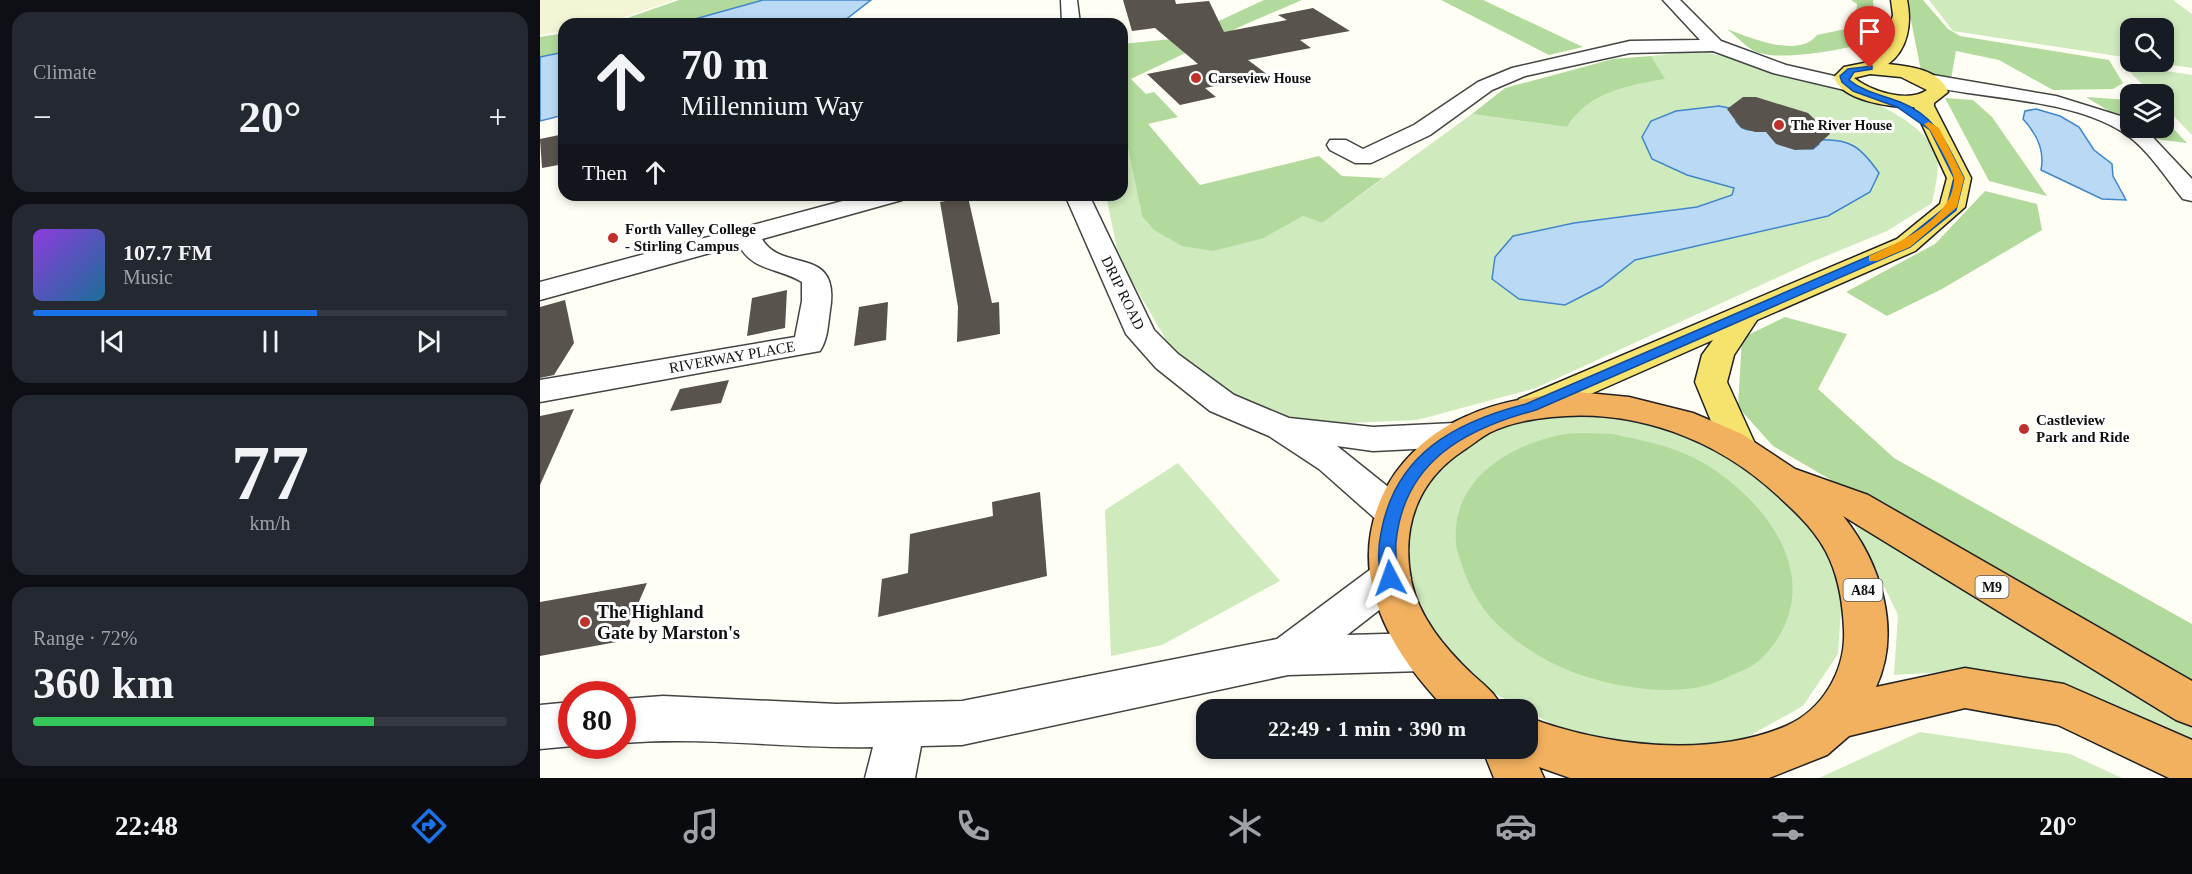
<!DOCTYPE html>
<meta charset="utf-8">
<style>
:root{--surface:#171b24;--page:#242831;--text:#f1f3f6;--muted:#9ea1a6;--line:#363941;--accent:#1a73e8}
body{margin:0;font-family:Georgia,serif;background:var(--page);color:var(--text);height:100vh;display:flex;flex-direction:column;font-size:22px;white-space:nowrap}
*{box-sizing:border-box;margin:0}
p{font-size:20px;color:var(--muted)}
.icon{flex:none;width:33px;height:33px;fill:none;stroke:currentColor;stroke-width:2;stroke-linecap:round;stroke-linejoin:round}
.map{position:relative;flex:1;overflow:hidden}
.side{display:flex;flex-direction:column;gap:12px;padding:12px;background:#0d0f14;width:540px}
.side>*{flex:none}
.guide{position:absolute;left:18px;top:18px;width:570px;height:183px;border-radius:18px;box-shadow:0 3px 9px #0003;background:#171b24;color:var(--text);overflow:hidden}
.tools{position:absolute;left:1580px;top:18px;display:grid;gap:12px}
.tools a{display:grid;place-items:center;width:54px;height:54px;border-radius:12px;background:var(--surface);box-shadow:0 3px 9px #0003;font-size:30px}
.speed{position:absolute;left:18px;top:681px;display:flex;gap:12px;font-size:30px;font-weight:700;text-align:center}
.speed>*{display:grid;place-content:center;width:78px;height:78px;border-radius:50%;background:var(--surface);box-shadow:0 3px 9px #0003;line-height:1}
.speed .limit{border:9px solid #d22;background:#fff;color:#111}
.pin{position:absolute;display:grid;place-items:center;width:51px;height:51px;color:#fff;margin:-62px -26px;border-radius:50% 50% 50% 0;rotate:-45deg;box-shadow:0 0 6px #0007}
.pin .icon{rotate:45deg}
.me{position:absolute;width:66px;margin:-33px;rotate:356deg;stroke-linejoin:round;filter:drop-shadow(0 0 4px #0008)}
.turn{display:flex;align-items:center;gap:21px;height:126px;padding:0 24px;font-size:27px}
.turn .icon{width:78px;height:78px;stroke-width:2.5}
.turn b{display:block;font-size:42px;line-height:51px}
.then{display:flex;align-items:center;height:57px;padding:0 24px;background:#0003;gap:12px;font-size:22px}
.big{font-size:45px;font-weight:700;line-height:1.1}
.side .widget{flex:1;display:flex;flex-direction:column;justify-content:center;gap:9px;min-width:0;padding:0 21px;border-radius:18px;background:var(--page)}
.side .dial{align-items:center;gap:0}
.dial b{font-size:78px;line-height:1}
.song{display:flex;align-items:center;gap:18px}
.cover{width:72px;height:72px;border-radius:9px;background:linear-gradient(135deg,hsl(270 70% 55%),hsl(200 70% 35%))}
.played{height:6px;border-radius:3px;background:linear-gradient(90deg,var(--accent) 60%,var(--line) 60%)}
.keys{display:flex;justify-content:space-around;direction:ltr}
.heat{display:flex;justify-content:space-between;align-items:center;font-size:33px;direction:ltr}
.charge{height:9px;border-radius:4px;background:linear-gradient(90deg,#34c759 72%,var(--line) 0)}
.trip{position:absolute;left:656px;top:699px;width:342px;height:60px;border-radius:18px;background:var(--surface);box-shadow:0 3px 9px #0003;font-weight:700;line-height:60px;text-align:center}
.dock{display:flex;height:96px;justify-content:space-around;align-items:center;background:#090b0e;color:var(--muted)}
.dock .icon{width:42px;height:42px}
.dock .on{color:var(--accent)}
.dock b{font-size:27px;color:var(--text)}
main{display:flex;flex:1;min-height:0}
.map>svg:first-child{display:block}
.farmland{fill:#f4f5d4}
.green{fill:#cfeabd}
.forest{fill:#b2da9c}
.water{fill:#b9d9f5;stroke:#4186cc;stroke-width:1.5}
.building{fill:#59534d}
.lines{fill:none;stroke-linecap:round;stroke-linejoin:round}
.minor-casing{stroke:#434343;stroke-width:3}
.major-casing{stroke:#212121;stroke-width:3}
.highway-casing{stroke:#212121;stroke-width:3}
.minor{fill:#fff;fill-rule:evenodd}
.major{fill:#f6e36d;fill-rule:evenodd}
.highway{fill:#f2b15f;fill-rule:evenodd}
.route{fill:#1a73e8;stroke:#114b97;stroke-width:1.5}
.slow{fill:#f59e0b}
.poi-dot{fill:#bf3229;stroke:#fff;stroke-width:2}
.labels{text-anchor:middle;stroke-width:6;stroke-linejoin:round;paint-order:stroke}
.far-poi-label{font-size:14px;font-weight:bold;fill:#101010;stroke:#fff;text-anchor:start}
.shield{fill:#fff;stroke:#585858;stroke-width:1.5}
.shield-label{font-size:14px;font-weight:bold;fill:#101010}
.poi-label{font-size:15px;font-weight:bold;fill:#101010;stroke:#fff;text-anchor:start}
.street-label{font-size:15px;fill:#101010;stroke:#fff}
.near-poi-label{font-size:18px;font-weight:bold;fill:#101010;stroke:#fff;text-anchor:start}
</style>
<main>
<section class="side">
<div class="widget"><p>Climate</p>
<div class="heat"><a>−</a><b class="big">20°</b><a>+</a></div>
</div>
<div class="widget">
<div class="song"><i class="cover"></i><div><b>107.7 FM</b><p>Music</p></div></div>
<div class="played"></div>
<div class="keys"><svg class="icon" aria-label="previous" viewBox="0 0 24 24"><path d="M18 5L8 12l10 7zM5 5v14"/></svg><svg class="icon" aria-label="pause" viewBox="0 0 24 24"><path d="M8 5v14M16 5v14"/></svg><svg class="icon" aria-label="next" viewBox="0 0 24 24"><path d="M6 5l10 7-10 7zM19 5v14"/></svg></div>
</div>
<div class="widget dial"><b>77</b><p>km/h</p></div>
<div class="widget"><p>Range · 72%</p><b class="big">360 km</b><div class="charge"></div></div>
</section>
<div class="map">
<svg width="1652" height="778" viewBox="0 0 1652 778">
<rect width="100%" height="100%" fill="#fffef4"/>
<path class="farmland" d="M0,0H134L67,23L24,24V31L0,35Z"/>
<g class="green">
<path d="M1389,0H1633L1652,14V68L1610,62H1623V28H1590V58L1413,31Z"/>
<path d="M1155,51C1218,61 1358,92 1394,148C1402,162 1395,188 1392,203L1347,231L1269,263L996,388L877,420L809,423H750L680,391L632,350L579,259L566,195H582V120L602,216L724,238L763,216L782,223L932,114L1027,127C1049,92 1086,86 1124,79L1111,56Z"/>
<path d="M1582,64L1652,75V135L1623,105V94H1612Z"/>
<path d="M1011,412L1068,413L1128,425L1186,450L1239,488L1280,538L1302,595L1298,654L1263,706L1200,741L1117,750L1029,733L952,692L899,640L870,584L865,531L881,485L913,449L958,425Z"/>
<path d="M638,463L740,581L622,645L571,656L565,510Z"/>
<path d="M1311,518L1652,726V749L1423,671L1354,675L1358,615Z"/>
<path d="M1380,732L1530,754L1582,778H1279Z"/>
</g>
<g class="forest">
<path d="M139,0H223L137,24H70Z"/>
<path d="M724,0H762L706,24L591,79L606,94L614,92L638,117L608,124L660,185L779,156L802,176L843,178L782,223L763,216L724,238L673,251L642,246L614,230L602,216L582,120V44L642,38Z"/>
<path d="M901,0H943L1043,47L1009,55Z"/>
<path d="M1311,0H1333L1335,20L1323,44C1299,50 1234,63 1212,50C1203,44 1195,35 1187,29C1208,37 1259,59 1277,35L1315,27L1317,4Z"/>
<path d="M1367,0H1383L1408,29L1420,36L1569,60L1583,83L1573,89L1513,90L1459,60L1416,51L1411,79L1381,71Z"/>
<path d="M24,33V52L0,57V37Z"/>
<path d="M1111,56L1125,79C1086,86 1049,92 1027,127L932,114L965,88L1073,59Z"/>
<path d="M1546,97L1590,100V124Z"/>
<path d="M1405,98L1433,100L1452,117L1507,196L1449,181Z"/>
<path d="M1623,118L1647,143L1615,139L1596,128H1623Z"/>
<path d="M1445,191L1497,204L1502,230L1402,289L1347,316L1306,292L1395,244Z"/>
<path d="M1245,317L1307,334L1278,389L1354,458L1652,624V691L1233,446L1198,407L1202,338Z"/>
<path d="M1072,434C1106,441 1143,448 1173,469C1239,513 1287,592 1221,659C1213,667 1198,672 1188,677C1160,692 1122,692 1092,687C1041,680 995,660 958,625C942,610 928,586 922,565C920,558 916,550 916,542C911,481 967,446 1020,435C1036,432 1055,434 1072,434Z"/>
</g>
<g class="water">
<path d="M223,0H331L300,24H137Z"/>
<path d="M24,52V115L0,121V57Z"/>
<path d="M1179,106L1189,108L1202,117L1196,121C1206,136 1217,127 1231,132C1251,138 1242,150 1273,149L1279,144L1277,140C1310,138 1321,147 1339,173L1330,192L1288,216L1095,260L1062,286L1025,305L979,299L952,279L955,257L973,236L1034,223L1157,207L1192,195L1194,188L1147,175L1112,159L1102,137L1111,121L1136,111Z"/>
<path d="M1496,109L1520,116L1539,127L1554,150L1572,164L1573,176L1586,200L1562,199L1501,170C1505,151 1496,133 1483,119L1485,111Z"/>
</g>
<g class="building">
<path d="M583,0H635L636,4L669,1L684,32L747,20L738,15L773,8L810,31L760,40L771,48L708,60L728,75L665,88L676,97L640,105L607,74L658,64L615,28L592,31Z"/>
<path d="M1203,97H1216L1268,113L1290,134L1273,149L1255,150L1236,144L1226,132H1215L1201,128L1187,109Z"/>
<path d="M24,134V164L2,168L0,139Z"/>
<path d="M428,197L452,303L459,302L460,334L417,342L418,307L400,202Z"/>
<path d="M247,290L245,328L207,336L212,298Z"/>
<path d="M25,300L34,343L14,375L0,378V307Z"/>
<path d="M348,302L346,340L314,346L319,307Z"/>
<path d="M189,380L181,403L130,411L140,389Z"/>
<path d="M34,409L0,485V416Z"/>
<path d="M500,492L507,576L338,617L342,579L368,573L370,534L453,516L452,502Z"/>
<path d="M107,583L82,641L0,656V602Z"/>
</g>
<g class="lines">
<g class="minor-casing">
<g id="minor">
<path d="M521,0H537L540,24H522Z"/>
<path d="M1123,0H1140L1181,41L1246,65L1316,81L1319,85L1316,89L1309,91L1233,73L1173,51L1090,53L985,76L952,90L890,135L831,163H815L790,150L787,145L790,140H806L823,149L874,125L938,82L972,68L1090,41L1160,40Z"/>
<path d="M1387,74L1516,96L1590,119V128H1604L1652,179V201L1643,199C1625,177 1606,146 1581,131C1525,97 1443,100 1380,84L1377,80L1380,76Z"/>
<path d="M325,195H365L362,200L222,239C242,274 301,244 290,310C288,323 288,339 280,351L0,402V380L255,337L262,301V282C239,268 212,271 199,245L0,300V282Z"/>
<path d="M525,195H549L614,330L638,354L694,395L749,418L833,427L915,423L927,427L932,435L927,443L915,447L833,451L797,446L867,502L872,512L867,522L853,526L839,522L779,469L729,436L670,411L616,368L586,334Z"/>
<path d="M850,562L865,566L871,578L865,590L807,635L882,633L898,639L904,652L898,665L882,671L748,675L422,745L381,746L375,778H325L333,747C249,749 166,736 82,743V699L123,696L297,704L422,701L737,639L835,566Z"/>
<path d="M32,702L33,746L0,749V705Z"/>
</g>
</g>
<g class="major-casing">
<path id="major" d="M1351,0H1367C1372,23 1368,50 1348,64C1369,66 1401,70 1408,92L1394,103V106L1431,178L1425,207L1375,251L1217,320L1194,355L1187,382L1216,446L1211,455L1198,458L1185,455L1155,382L1162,355L1173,340L1003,415L991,418L979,415L974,407L979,399L1357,239L1400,204L1407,178L1374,107C1353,108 1301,101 1294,77L1304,67L1324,63L1344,49L1353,15ZM1330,74L1361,77L1387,90C1368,103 1332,92 1314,78Z"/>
</g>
<g class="highway-casing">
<path id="highway" d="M1037,392L1089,397L1153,413L1202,434L1255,469L1328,495L1652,681V726L1636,720L1303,516C1341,563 1362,631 1336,687L1425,668L1524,684L1652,740V778H1629L1518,725L1425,708L1309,736L1287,755L1229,778H1030L999,767L1004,778H954L942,748H987V717C1063,746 1168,759 1246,726C1283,710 1306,670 1304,630C1303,606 1300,583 1290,560C1279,534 1258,514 1237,495C1177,439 1094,408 1012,417C991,419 968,423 949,433C940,438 932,445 924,450C878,480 861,526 871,580C879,618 905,648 932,674C945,686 956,693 963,710H906L904,707C845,645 802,566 849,483C866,454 896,429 927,416C962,400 999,396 1037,392Z"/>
</g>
<use href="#minor" class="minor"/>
<use href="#major" class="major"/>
<use href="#highway" class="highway"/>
</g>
<path class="route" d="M1332,66V69L1314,72L1309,80C1324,92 1342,95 1360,102C1398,117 1407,145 1424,178L1416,210L1370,247L996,410C925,429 864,461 856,542C855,553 857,566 858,578L856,583H844C837,570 838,547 841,533C855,454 915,422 986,404L1362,242L1407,206L1414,178L1390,130L1357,107L1313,91L1302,82L1300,76L1308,69Z"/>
<path class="slow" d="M1389,122L1399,128L1424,178L1417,207L1370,247L1337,261H1329V256C1359,243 1413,218 1414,180C1414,170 1396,141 1390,130L1384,124Z"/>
<g class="poi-dot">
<circle cx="656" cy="78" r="6"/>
<circle cx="1239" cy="125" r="6"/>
<circle cx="73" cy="238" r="6"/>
<circle cx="1484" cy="429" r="6"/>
<circle cx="45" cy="622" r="6"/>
</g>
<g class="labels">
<g class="far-poi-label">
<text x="668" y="83">Carseview House</text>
<text x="1251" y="130">The River House</text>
</g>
<g class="shield">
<rect x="1435.5" y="576" width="33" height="22" rx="4.5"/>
<rect x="1303.5" y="579" width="39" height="22" rx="4.5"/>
</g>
<g class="shield-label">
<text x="1452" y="592">M9</text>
<text x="1323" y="595">A84</text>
</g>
<g class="poi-label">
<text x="85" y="234">Forth Valley College<tspan x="85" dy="17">- Stirling Campus</tspan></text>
<text x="1496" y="425">Castleview<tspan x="1496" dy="17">Park and Ride</tspan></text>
</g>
<g class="street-label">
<text transform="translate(583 293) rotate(64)" y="5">DRIP ROAD</text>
<text transform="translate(192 357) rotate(-10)" y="5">RIVERWAY PLACE</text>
</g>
<g class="near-poi-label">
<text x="57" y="618">The Highland<tspan x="57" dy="21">Gate by Marston's</tspan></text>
</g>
</g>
</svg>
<div class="tools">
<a><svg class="icon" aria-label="search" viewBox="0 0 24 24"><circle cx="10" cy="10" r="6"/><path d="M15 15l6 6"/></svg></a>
<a><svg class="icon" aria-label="layers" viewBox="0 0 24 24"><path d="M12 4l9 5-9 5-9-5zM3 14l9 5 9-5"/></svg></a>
</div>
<div class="speed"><div class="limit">80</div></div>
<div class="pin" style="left:1330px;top:68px;background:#d93025"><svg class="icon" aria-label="arrive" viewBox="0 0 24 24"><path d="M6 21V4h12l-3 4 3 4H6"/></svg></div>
<svg class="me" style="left:850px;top:578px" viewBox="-20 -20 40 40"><path d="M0-17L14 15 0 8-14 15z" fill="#1a73e8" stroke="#fff" stroke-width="4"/></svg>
<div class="trip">22:49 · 1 min · 390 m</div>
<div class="guide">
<div class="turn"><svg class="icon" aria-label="ahead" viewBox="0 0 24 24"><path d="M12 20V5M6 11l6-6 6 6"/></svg><div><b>70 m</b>Millennium Way</div></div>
<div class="then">Then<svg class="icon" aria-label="ahead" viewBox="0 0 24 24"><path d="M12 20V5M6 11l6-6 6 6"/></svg></div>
</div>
</div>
</main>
<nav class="dock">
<b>22:48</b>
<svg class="icon on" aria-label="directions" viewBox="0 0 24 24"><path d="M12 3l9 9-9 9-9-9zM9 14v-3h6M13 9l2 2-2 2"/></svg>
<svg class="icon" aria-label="music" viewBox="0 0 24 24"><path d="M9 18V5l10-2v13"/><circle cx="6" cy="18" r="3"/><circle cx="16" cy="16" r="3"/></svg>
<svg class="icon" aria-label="phone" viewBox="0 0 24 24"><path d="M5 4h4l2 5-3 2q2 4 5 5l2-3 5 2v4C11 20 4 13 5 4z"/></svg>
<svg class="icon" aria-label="climate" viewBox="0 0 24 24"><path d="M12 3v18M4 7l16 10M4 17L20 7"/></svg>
<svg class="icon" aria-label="car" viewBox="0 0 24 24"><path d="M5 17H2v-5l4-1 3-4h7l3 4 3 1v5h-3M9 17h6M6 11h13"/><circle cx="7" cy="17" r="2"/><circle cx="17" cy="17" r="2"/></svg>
<svg class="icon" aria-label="filters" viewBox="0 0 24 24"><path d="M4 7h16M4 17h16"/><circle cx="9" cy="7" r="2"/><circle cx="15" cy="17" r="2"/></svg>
<b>20°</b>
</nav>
